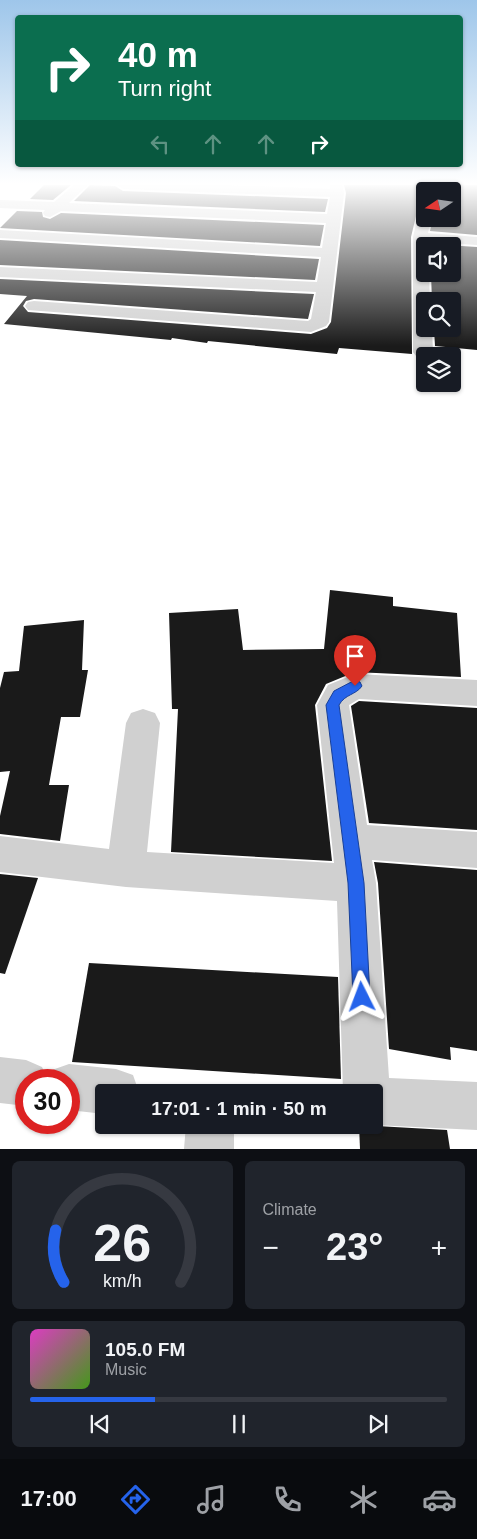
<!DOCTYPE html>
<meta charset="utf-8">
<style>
:root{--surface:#171b24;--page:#20242c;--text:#f1f3f6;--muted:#9ea1a6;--line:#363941;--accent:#2563eb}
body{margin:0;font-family:Arial,sans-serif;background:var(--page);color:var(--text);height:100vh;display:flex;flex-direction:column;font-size:19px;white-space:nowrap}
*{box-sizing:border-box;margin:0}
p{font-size:16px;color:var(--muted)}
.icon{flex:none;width:28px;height:28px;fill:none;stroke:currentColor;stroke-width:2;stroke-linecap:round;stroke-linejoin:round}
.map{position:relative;height:1149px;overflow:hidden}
.sheet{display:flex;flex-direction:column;gap:12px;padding:12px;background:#0d0f14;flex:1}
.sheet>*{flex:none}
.hud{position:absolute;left:15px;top:15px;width:448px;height:152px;border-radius:5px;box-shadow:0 1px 4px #0004;background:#0b6e4f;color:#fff;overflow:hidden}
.needle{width:32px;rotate:257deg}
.buttons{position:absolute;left:416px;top:182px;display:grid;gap:10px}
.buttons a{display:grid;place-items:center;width:45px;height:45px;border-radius:5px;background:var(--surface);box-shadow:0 1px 4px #0004;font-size:25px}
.speed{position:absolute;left:15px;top:1069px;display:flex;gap:10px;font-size:25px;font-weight:700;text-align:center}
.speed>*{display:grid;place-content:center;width:65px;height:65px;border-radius:50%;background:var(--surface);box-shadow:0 1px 4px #0004;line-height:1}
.speed .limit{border:8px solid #d22;background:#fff;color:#111}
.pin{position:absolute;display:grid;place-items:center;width:42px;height:42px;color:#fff;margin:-51px -21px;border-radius:50% 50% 50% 0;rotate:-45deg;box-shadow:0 0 5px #0007}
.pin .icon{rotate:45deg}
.me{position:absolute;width:55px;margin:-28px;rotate:357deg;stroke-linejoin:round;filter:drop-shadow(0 0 4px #0008)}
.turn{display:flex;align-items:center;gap:18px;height:105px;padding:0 20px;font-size:22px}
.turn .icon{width:65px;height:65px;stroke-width:2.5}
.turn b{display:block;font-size:35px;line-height:42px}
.lanes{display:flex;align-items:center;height:48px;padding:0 20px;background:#0003;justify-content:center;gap:25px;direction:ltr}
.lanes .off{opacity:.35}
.big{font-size:38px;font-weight:700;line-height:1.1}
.sheet .tile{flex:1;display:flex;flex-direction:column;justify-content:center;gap:8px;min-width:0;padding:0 18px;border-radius:8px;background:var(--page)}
.sheet .dial{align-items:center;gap:0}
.dial svg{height:130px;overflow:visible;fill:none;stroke:var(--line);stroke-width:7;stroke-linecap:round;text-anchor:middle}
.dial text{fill:var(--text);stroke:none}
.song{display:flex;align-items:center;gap:15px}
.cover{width:60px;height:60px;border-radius:8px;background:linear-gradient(135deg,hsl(310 70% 55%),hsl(100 70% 35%))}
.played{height:5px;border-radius:2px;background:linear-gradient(90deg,var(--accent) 30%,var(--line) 30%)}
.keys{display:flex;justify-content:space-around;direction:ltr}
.heat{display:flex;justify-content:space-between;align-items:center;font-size:28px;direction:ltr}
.sheet .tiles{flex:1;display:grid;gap:12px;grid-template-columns:1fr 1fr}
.tile:last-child{grid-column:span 2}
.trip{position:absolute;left:95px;top:1084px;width:288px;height:50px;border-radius:5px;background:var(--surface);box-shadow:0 1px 4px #0004;font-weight:700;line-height:50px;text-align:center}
.menu{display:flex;height:80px;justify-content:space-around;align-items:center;background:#090b0e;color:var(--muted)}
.menu .icon{width:35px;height:35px}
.menu .on{color:var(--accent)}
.menu b{font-size:22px;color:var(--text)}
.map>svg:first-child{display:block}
.building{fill:#1a1a1a}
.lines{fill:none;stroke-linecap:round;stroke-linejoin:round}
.street{fill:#d0d0d0;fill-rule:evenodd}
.route{fill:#2563eb;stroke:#184099}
</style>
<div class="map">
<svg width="477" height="1149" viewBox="0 0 477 1149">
<rect width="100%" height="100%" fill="#fff"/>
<g class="building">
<path d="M44,185H71L53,200L30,199Z"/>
<path d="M90,185L115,186L123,191L328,199L325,212L74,201Z"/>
<path d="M344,185H425L423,191L425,194V210L416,216L411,237L412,354L339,348L337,354L208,341L207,343L172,338L171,340L4,324L27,296L0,294V279L314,294L308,319L34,299L26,301L23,306L28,312L311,334L327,328L331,322L346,193Z"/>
<path d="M441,185H477V235L430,231L433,219H452V191H439Z"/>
<path d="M17,211L42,212L43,217L50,219L61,213L324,225L320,246L0,228Z"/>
<path d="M0,240L319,259L315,280L0,265Z"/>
<path d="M430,244L477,247V350L435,346L434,329H452V301H432L431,274H452V246H430Z"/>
<path d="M330,590L393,597V606L457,613L461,677L355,672L326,684L315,705L332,861L171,852L178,709H172L169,613L238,609L243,650L324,649Z"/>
<path d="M84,620L82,670H88L80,717H61L49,785H69L60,841L0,834V816L10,771L0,772V688L4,672L19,671L24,626Z"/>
<path d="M359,701L477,708V830L369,823L351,706Z"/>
<path d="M374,862L477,870V1051L450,1047L451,1060L389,1049L378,883Z"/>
<path d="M0,874L38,878L5,974L0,973Z"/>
<path d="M89,963L338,977L341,1079L72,1062Z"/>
<path d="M359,1125L447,1130L450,1149H360Z"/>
</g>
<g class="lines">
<g class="street">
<path d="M74,185H88L69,203L327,214L330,197L123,189L117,185H227L330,189V185H342L344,193L329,322L326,326L311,332L28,310L25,306L28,302L34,301L308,321L311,319L316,292L0,277V267L317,282L321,257L0,238V230L322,248L326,223L61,211L50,217L45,216L43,213L45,210L0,208V200L54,202Z"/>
<path d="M427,185H439L437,191L425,192Z"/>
<path d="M425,212V219H431L428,233L477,237V245L428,242V246H425V274H429L430,301H425V329H432L433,352L430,356L423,358L416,356L413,352V237L418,216Z"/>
<path d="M355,674L477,680V706L359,699L349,705L367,825L477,832V868L372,860L376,883L389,1078L477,1082V1130L374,1125V1092H343L337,901L126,887L0,872V836L109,849L126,723L131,713L143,709L155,713L160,723L147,852L334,863L317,705L328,685Z"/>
<path d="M0,1057L26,1060L42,1067L48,1080H26V1106L0,1103Z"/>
<path d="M69,1064L116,1069L133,1075L139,1092H104V1114L69,1110V1080H49L52,1070Z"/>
<path d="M186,1125H234V1149H184Z"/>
</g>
</g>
<linearGradient id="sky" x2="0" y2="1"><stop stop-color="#9ec6ea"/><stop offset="0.53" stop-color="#fff"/><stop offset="1" stop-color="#fff" stop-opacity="0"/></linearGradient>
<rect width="477" height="346" fill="url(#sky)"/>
<path class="route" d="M355,680L360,682L362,686C356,695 345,694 339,705L364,883L370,997L368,1004L362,1006L355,1004L353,997L348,883L326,705L334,691Z"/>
</svg>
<div class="buttons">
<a><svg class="needle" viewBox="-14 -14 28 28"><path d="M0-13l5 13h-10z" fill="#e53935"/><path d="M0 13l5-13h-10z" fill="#9ea1a6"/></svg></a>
<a><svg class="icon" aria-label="sound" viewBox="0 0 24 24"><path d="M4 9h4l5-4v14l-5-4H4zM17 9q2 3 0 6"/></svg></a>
<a><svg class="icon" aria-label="search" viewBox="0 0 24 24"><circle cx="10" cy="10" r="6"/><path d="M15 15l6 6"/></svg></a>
<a><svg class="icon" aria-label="layers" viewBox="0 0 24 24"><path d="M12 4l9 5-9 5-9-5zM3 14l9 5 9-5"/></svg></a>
</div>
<div class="speed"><div class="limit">30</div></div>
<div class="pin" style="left:355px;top:686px;background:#d93025"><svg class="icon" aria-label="arrive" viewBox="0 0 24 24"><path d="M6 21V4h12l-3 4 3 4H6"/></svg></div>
<svg class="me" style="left:362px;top:997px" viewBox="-20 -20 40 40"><path d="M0-17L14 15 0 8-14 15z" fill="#2563eb" stroke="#fff" stroke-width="4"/></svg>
<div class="trip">17:01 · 1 min · 50 m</div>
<div class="hud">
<div class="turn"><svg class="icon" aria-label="right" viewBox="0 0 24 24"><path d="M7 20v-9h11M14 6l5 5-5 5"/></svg><div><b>40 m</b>Turn right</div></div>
<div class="lanes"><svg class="icon off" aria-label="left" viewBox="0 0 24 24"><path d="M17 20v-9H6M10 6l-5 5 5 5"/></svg><svg class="icon off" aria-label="ahead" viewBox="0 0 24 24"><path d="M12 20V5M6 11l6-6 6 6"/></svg><svg class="icon off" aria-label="ahead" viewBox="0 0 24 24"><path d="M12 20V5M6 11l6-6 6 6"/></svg><svg class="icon" aria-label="right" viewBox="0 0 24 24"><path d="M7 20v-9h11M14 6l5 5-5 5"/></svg></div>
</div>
</div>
<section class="sheet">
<div class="tiles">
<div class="tile dial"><svg viewBox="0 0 100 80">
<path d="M14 69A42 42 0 1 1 86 69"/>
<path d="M14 69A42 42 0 0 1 9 37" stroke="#2563eb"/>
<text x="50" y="56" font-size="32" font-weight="700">26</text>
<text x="50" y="72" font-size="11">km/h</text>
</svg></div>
<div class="tile"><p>Climate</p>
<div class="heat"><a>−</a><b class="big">23°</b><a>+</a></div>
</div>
<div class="tile">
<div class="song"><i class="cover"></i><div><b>105.0 FM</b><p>Music</p></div></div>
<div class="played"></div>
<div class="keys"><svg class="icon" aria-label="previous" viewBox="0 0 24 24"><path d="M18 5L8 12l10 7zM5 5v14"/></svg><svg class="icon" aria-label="pause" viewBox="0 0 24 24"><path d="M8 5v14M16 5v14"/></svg><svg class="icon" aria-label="next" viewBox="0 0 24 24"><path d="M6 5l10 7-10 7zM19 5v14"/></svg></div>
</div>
</div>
</section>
<nav class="menu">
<b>17:00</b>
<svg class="icon on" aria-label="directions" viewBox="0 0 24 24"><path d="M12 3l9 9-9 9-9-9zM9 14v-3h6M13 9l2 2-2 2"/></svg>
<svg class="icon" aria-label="music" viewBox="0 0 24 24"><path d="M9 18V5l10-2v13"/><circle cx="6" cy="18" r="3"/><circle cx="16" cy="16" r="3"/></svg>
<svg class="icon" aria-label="phone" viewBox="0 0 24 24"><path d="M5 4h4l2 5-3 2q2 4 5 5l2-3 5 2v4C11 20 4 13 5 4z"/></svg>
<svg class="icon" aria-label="climate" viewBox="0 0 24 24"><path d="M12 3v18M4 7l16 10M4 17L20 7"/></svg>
<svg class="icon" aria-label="car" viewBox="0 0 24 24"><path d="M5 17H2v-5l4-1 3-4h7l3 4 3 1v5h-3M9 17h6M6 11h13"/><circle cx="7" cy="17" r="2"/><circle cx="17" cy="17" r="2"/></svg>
</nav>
